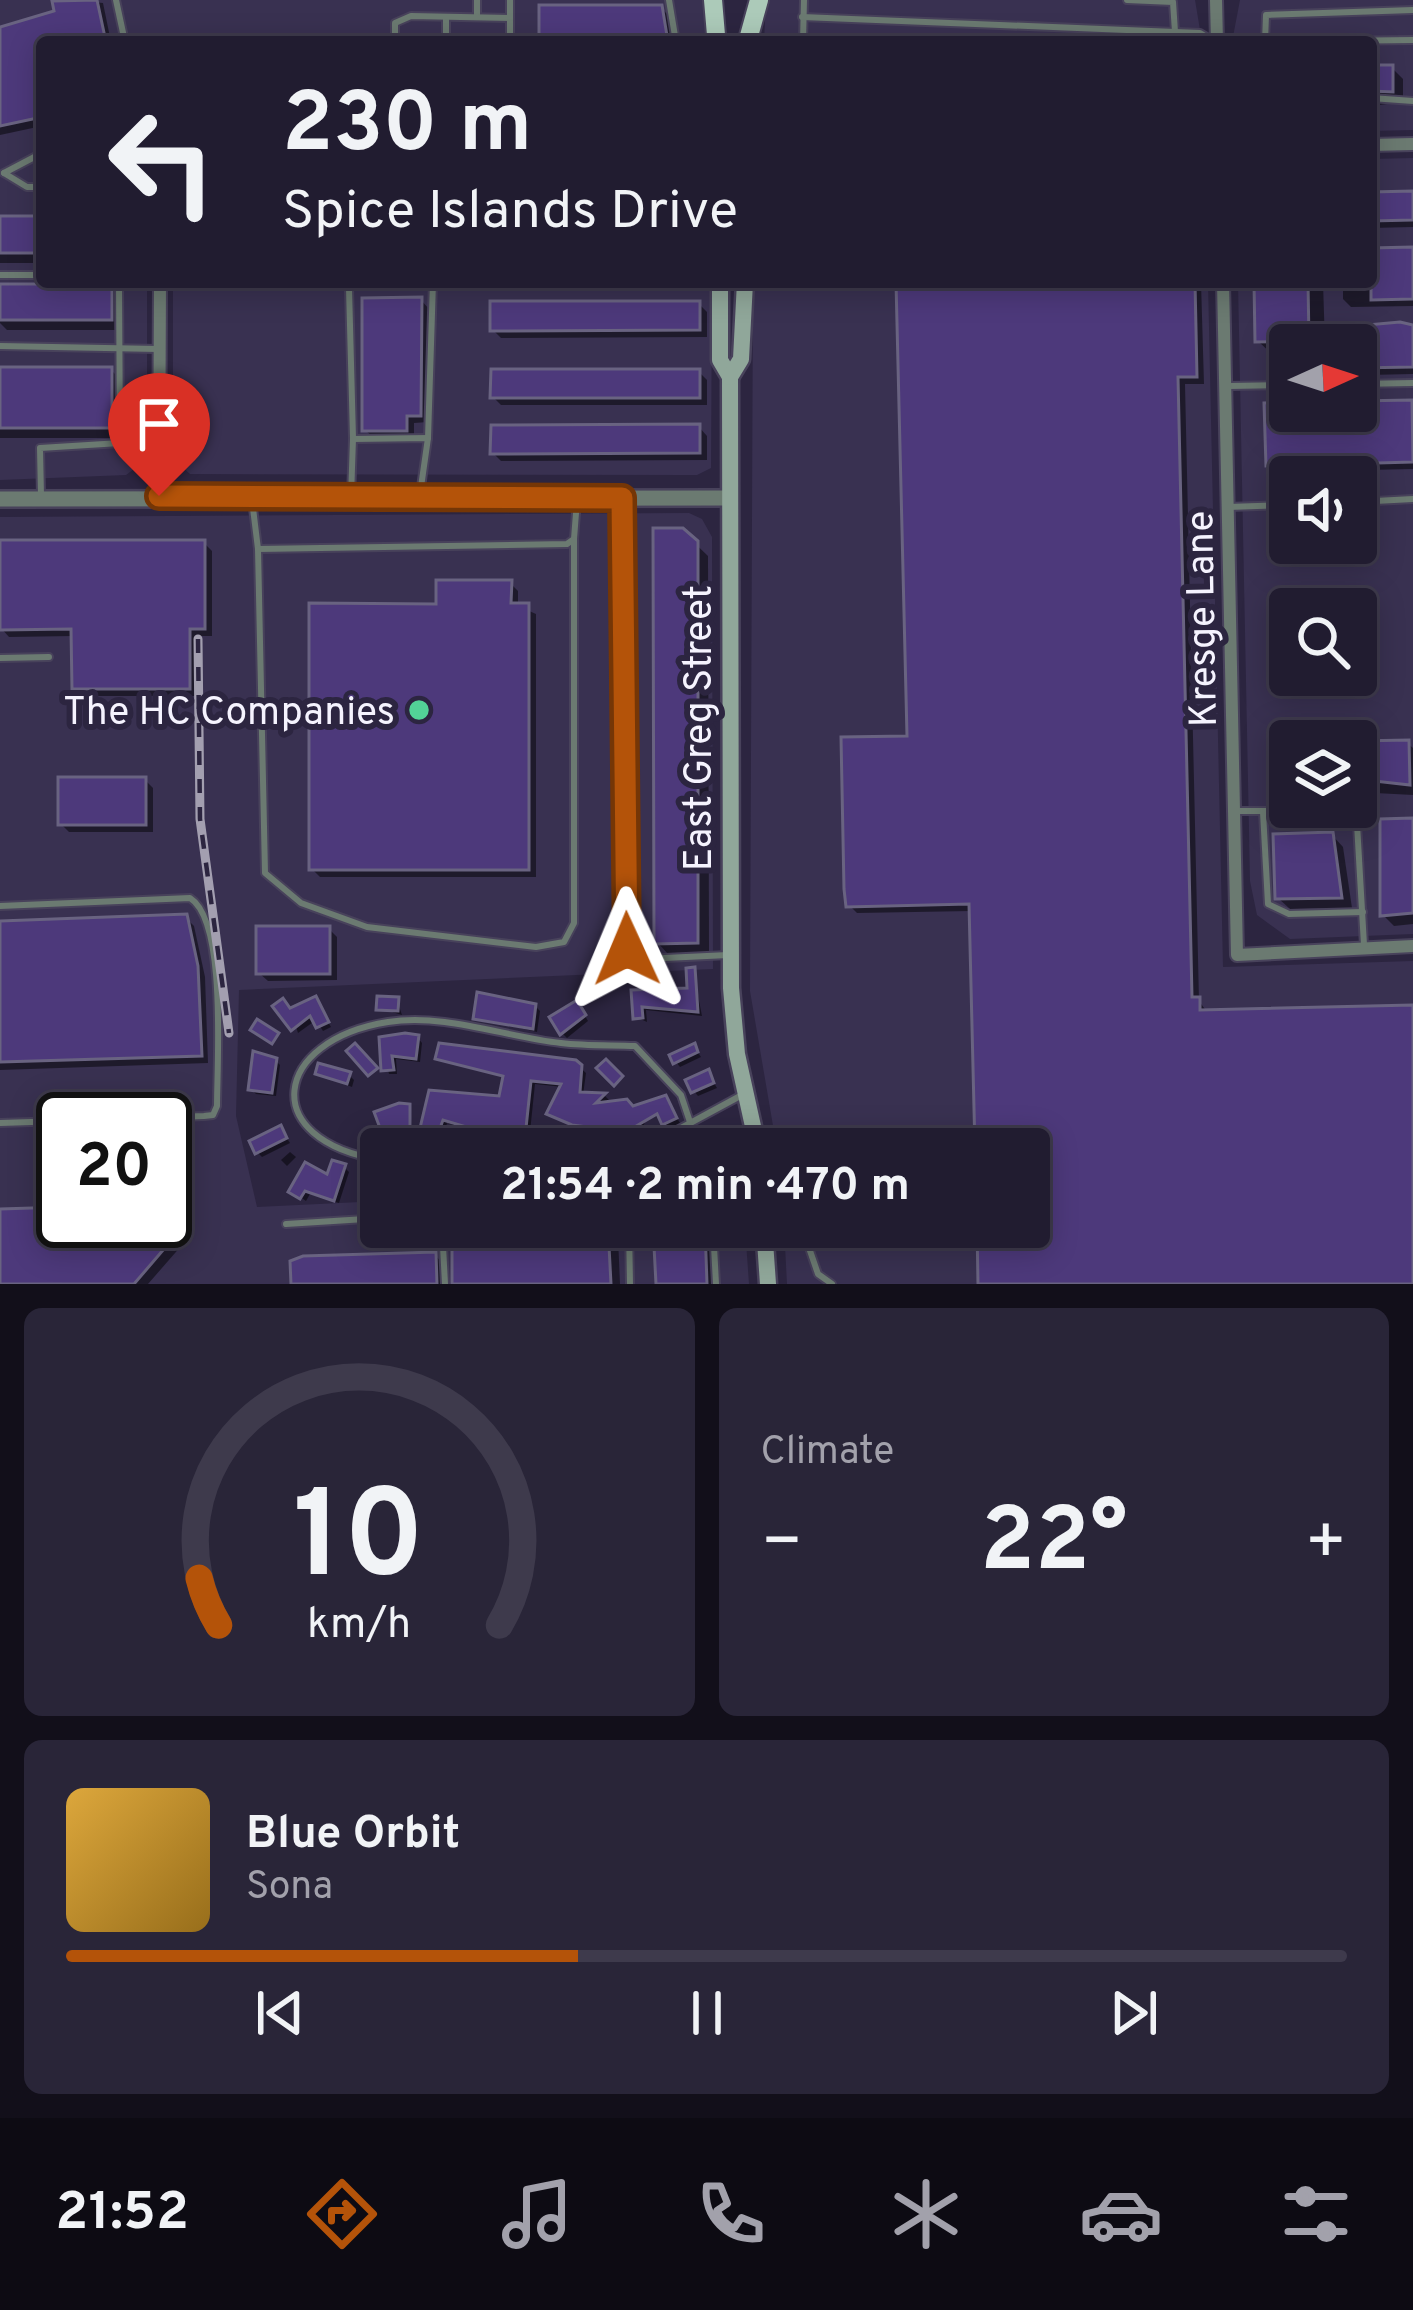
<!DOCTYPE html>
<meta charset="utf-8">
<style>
:root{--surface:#211c30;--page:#292538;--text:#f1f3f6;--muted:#a2a1ab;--line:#3e3a4c;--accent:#b45309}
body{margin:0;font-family:Overpass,sans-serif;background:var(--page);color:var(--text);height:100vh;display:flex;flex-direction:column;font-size:45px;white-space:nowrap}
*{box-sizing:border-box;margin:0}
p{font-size:39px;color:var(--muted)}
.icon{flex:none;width:66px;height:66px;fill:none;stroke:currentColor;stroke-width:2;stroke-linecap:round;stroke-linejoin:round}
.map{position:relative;height:1284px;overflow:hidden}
.sheet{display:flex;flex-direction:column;gap:24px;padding:24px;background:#120f1a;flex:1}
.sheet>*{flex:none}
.banner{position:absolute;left:36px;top:36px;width:1341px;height:252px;border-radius:12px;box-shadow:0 6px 30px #0003,0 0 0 3px var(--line);background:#211c30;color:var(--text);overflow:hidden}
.needle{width:78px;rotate:87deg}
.controls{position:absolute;left:1269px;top:324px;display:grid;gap:24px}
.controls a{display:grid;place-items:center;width:108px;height:108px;border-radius:12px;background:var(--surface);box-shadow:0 6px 30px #0003,0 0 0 3px var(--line);font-size:60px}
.speed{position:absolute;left:36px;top:1092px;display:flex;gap:24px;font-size:60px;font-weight:700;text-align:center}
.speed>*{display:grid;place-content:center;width:156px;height:156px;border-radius:50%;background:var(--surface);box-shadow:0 6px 30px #0003,0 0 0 3px var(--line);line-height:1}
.speed .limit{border:6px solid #111;border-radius:18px;background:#fff;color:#111}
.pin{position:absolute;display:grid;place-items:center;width:102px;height:102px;color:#fff;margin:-123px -51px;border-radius:50% 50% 50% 0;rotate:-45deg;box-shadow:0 0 12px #0007}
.pin .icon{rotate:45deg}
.me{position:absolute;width:132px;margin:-66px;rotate:359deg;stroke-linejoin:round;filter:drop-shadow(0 0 9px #0008)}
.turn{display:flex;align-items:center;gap:42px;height:252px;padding:0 48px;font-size:54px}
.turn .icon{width:156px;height:156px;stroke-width:2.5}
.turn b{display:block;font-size:84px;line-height:102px}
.big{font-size:90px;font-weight:700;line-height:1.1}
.sheet .card{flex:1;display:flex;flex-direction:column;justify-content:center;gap:18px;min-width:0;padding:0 42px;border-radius:18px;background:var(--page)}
.sheet .dial{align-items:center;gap:0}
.dial svg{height:312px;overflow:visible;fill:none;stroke:var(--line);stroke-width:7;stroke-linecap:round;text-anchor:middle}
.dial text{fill:var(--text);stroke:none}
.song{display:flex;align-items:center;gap:36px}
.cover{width:144px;height:144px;border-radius:18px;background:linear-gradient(135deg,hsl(40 70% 55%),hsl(40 70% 35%))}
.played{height:12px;border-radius:6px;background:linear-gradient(90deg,var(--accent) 40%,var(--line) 40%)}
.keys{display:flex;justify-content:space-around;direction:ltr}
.heat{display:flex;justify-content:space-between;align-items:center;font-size:66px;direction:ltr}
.sheet .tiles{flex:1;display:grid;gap:24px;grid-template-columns:1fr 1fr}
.card:last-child{grid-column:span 2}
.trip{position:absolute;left:360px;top:1128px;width:690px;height:120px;border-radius:12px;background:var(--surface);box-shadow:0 6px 30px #0003,0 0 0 3px var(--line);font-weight:700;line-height:120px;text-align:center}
.dock{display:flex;height:192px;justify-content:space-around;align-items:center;background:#0d0b13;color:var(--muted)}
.dock .icon{width:84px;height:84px}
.dock .selected{color:var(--accent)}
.dock b{font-size:54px;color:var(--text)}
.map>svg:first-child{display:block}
.built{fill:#393151;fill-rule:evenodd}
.shadow{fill:#0007}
.building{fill:#4d397b;stroke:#696381;stroke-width:3}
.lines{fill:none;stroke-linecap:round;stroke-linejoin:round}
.service-casing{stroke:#48425b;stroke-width:10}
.minor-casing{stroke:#48425b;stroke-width:16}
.tertiary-casing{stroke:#48425b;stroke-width:20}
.secondary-casing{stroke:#48425b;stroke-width:21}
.primary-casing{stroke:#48425b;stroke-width:22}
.service{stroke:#6b7a71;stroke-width:6}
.minor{stroke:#6b7a71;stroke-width:12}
.tertiary{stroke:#6b7a71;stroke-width:15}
.secondary{stroke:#90a79a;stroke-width:16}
.primary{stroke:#accab9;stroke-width:18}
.rail-casing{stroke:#a39fb0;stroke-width:9}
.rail{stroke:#2c2540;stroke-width:4.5;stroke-dasharray:14;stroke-linecap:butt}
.route-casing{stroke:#753606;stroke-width:30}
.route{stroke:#b45309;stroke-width:21}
.poi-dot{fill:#52d397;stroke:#2c2540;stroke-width:4.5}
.labels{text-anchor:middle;stroke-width:12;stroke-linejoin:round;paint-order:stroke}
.street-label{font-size:39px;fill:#f5f3fe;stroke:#2c2540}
.poi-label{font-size:39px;fill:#f5f3fe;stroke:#2c2540;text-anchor:end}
</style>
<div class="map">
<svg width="1413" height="1284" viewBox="0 0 1413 1284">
<rect width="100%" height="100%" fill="#2c2540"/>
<g class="built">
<path d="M0,0H705L708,42H42V282H147V445L142,463L126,475L0,480Z"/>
<path d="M766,0H1195L1202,42H764Z"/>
<path d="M1240,0H1413V130L1371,131V42H1232Z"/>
<path d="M1413,158V934L1290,939L1257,915L1250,881L1238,282H1371V159ZM1290,345H1356V411H1290ZM1290,477H1356V543H1290ZM1290,609H1356V675H1290ZM1290,741H1356V807H1290Z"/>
<path d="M173,282H712L711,468L697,475L190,474L179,464L173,447Z"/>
<path d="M753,282H1208L1223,967L1413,961V1284H787L784,1227H1029V1149H777L750,991Z"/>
<path d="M689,513L702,519L712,537L713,969L239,990L236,1116L257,1207L381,1201V1227H745L749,1284H0V517ZM63,1119H165V1221H63Z"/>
</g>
<g class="shadow">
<path d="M71,0L103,3L111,42H42V126L0,135V30L57,13L55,3Z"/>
<path d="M661,8L669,16L673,42H542Z"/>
<path d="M1371,68H1392L1403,79V102L1371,106Z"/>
<path d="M1413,194V227L1371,228V195Z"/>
<rect x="0" y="219" width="42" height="44"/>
<path d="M1413,250V306L1351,307L1343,299V282H1371V251Z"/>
<path d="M899,282H1201L1204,384H1185L1199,1001L1207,1012L1413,1008V1284H981L980,1227H1029V1149H978L972,911L857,913L849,905L910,739Z"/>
<path d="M1257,282H1323L1325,345H1290V358H1276L1258,341Z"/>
<path d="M0,287H110L122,298V330H7L0,323Z"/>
<path d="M421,300L429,309L428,422L414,423V438H374L365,430Z"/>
<path d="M699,304L707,312V337L501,338L493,330Z"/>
<path d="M1413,327V374L1368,375L1359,367Z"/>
<path d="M0,370H111L122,381V438H0Z"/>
<path d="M699,372L707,380V405H501L493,397Z"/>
<path d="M1413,403V469L1277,472L1269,464L1290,406V411H1356V404Z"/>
<path d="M699,427L707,436V460L501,461L493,453Z"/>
<path d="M682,531L708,556L709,953L668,954L657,942Z"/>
<path d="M204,543L212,551V636H197V696H83L75,688L74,636L9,637L1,628Z"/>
<path d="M510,583L518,591V606L536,614V877H320L312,869L439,607Z"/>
<path d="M1407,743L1413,748V795L1356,792V744Z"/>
<path d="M1290,746V796L1276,772Z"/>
<path d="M145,780L153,788V832H69L61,824Z"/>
<path d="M1413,822V924L1394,926L1383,915Z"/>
<path d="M1332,835L1343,847L1352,908L1290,909L1278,898Z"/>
<path d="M186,918L194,926L205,977L208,1063L0,1070V924Z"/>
<path d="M329,929L337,937V980L268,981L259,973Z"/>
<path d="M693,970L702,1016L646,1010L647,1022L636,1017L634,993L690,991Z"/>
<path d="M315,999L331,1027L323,1031L316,1020L298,1033L291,1011Z"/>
<path d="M397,1000L402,1015L379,1008Z"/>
<path d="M535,1006L540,1011L537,1032L476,1018Z"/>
<path d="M581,1009L588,1021L567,1038L562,1033Z"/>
<path d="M418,1038L422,1043L420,1062L396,1059L397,1074H389L382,1040Z"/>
<path d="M694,1047L701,1057L680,1067L676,1062Z"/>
<path d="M439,1058L575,1063L586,1073L583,1095L605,1096L609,1100L603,1105L649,1107L641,1135L579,1129L555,1118L563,1087L535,1084L530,1132L480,1133L447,1123L444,1134L428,1131L424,1127L502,1098L506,1078Z"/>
<path d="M275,1060L280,1065L276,1096L256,1094L251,1089Z"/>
<path d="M708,1073L717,1088L698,1096L694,1091Z"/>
<path d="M318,1074L349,1075L354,1080L352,1087Z"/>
<path d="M665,1098L680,1123L670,1128L654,1115Z"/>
<path d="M410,1107L413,1145L393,1149L390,1145Z"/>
<path d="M281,1129L290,1143L262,1157L257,1152Z"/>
<path d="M709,1142L714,1149H687Z"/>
<path d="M290,1152L296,1157L287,1166L281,1160Z"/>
<path d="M344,1167L349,1172L339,1203L310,1194L306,1201L292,1191L329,1179Z"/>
<path d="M180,1205L188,1214L189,1237L148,1284H0V1212L63,1210V1221H165V1206Z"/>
<path d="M608,1227L618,1237L620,1284H455V1233Z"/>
<path d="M657,1227H714L717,1284H659Z"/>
<path d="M435,1255L446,1267L447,1284H294Z"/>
</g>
<g class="building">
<path d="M97,0L106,42H42V117L0,126V27L54,11L52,1Z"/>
<path d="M539,5H662L668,42H539Z"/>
<path d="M1371,65H1393V92L1371,91Z"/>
<path d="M1413,191V220L1371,221V192Z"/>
<rect x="0" y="216" width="42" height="37"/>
<path d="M1413,247V299L1371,300V248Z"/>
<path d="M896,282H1195L1197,377H1178L1192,997H1200V1010L1413,1005V1284H978L977,1227H1029V1149H975L969,904L846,907L844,889L841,737L907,736Z"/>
<path d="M1254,282H1308L1309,341L1255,342Z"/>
<rect x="0" y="284" width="112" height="36"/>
<path d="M422,297L421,416H407V431H362V298Z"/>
<path d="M490,301H700V330L490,331Z"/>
<path d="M1400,322L1413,325V367L1356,368L1355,326Z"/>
<rect x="0" y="367" width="112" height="61"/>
<path d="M491,369H700V398H490Z"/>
<path d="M1412,400L1413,462L1266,466L1264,403L1290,402V411H1356V401Z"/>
<path d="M700,424V453L490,454L491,425Z"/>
<path d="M653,528H683L698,541V943L654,944Z"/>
<path d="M0,540H205V629H190V689H72L71,629L0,630Z"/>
<path d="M436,580H512L511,603H529V870H309V603L436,604Z"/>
<path d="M1409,740L1410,785L1356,779V741Z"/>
<path d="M1272,743H1290V773L1273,774Z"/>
<rect x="58" y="777" width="88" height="48"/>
<path d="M1413,818V913L1380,916V819Z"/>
<path d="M1333,832L1342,898L1275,899L1273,834Z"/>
<path d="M187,914L198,966L202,1056L0,1062V921Z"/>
<rect x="256" y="926" width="74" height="48"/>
<path d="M695,967L698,1012L642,1007L643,1018L633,1019L631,990L687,988L686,968Z"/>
<path d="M477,992L536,1004L533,1029L473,1019Z"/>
<path d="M316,996L329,1022L316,1028L310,1016L291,1031L272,1006L283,998L290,1008Z"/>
<path d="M377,996L399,997L398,1011L376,1010Z"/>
<path d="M577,1000L586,1015L560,1035L549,1017Z"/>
<path d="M257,1019L279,1033L272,1044L250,1030Z"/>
<path d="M405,1033L419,1035L416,1059L392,1056L394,1070L381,1071L379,1037Z"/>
<path d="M355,1043L378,1068L368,1076L346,1051Z"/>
<path d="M439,1043L576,1060L582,1065L580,1092L606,1093L596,1103L627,1099L633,1106L666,1095L677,1118L662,1125L657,1114L626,1132L572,1125L546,1114L561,1084L531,1081L526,1128L473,1129L443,1120L439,1131L420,1128L429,1090L499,1096L503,1076L435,1059Z"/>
<path d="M695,1043L698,1052L673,1064L669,1055Z"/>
<path d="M253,1051L277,1058L272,1093L248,1090Z"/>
<path d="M606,1059L623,1076L614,1086L596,1068Z"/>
<path d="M318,1063L351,1072L347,1084L315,1074Z"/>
<path d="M709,1069L714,1083L691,1093L685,1080Z"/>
<path d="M399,1103L410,1104V1141L387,1147L374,1112Z"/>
<path d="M281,1125L287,1138L255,1154L249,1141Z"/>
<path d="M332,1160L346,1164L334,1201L305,1191L300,1199L288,1192L305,1162L327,1174Z"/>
<path d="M181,1202L182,1228L134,1284H0V1209L63,1207V1221H165V1203Z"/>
<path d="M608,1227L611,1284H452V1230Z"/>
<path d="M653,1227H705L707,1284H656Z"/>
<path d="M436,1252L437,1284H291L290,1261L303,1256Z"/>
</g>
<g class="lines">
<g class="service-casing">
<g id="service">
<path d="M116,0L125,42"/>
<path d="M477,0V17"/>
<path d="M669,0L676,42"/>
<path d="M1127,0L1173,2L1175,32"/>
<path d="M446,17V42"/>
<path d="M802,17L1200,33L1215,42"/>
<path d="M510,18V42"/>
<path d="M395,42V23L411,16L510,18V0"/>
<path d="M803,42L804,0"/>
<path d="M1243,42L1413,40"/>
<path d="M1265,42L1266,15L1413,10"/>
<path d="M1371,98L1413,101"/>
<path d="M4,173L42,153"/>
<path d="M4,173L27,187H42"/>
<path d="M0,275H42"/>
<path d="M0,346L158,349"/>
<path d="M1356,384L1413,383"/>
<path d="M1229,386L1290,385"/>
<path d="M353,438L349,288L354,282"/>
<path d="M428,438L433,282"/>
<path d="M41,496L40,448L120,443L119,282"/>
<path d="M351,497L353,439L428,438L420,494"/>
<path d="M252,500L258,549L567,544L574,539L577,500"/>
<path d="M623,502L627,949L644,959L728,955"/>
<path d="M1356,502L1413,499"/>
<path d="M1228,507L1290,505"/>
<path d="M258,549L265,873L301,903L367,927L536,947L564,942L574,923V539"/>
<path d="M0,658L49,657"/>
<path d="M1234,811H1343L1357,824L1364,945"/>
<path d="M1263,812L1268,904L1289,914L1363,912"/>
<path d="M0,906L190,898C227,921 217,1063 217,1106L213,1115L204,1116L126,1119"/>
<path d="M0,1123L63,1121"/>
<path d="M427,1149L484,1137L631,1140L670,1134L742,1095"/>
<path d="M381,1160C256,1140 273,1040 388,1022C445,1013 505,1037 561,1043C586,1046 611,1045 635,1046L681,1095L690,1122"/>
<path d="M286,1224L381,1218"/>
<path d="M442,1227L445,1284"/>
<path d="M629,1227L630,1284"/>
<path d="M713,1227L716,1284"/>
<path d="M806,1239L818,1274L832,1284"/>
</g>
</g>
<g class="minor-casing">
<g id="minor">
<path d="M1216,0L1217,42"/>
<path d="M1371,145L1413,144"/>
<path d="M1223,282L1237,955L1413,946"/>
<path d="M159,496L160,282"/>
</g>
</g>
<g class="tertiary-casing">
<path id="tertiary" d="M0,499L730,498"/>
</g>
<g class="secondary-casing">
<g id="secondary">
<path d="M720,282V360L730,377L731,988L737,1054L758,1149"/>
<path d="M730,377L741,359L745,282"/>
<path d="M764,1227L768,1284"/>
</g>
</g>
<g class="primary-casing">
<g id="primary">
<path d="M713,0L716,35"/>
<path d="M749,36L759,0"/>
</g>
</g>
<use href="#service" class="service"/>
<use href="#minor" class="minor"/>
<use href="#tertiary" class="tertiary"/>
<use href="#secondary" class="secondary"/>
<use href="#primary" class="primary"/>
<g class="rail-casing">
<path id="rail" d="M198,639L200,819L229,1033"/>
</g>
<use href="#rail" class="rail"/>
</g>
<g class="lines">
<g class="route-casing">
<path id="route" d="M159,496L622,498L627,949"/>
</g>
<use href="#route" class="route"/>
</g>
<circle class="poi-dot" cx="419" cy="710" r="12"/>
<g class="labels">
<g class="street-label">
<text transform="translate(1200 619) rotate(-91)" y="14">Kresge Lane</text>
<text transform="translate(697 728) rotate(-90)" y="14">East Greg Street</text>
</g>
<g class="poi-label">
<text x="395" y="724">The HC Companies</text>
</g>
</g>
</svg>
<div class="controls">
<a><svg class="needle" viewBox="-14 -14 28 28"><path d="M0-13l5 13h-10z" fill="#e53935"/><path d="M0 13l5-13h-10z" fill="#a2a1ab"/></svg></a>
<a><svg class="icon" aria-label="sound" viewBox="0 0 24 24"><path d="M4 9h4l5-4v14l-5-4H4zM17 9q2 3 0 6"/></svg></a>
<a><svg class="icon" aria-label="search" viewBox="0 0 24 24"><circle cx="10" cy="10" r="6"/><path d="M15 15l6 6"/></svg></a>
<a><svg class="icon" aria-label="layers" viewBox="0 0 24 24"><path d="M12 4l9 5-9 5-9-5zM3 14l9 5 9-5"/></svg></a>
</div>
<div class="speed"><div class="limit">20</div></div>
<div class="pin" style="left:159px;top:496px;background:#d93025"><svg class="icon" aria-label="arrive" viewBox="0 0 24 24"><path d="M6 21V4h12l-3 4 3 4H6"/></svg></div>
<svg class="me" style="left:627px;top:949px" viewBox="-20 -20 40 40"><path d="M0-17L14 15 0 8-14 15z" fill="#b45309" stroke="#fff" stroke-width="4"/></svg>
<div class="trip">21:54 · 2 min · 470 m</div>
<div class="banner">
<div class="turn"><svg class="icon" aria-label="left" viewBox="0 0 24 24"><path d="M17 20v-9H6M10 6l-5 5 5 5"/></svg><div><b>230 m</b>Spice Islands Drive</div></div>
</div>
</div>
<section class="sheet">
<div class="tiles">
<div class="card dial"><svg viewBox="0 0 100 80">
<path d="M14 69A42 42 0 1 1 86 69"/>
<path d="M14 69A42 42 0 0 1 9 57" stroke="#b45309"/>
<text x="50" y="56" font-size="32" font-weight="700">10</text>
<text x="50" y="72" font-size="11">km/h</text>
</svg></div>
<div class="card"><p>Climate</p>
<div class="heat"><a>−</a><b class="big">22°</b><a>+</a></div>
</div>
<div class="card">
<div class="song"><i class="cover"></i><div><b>Blue Orbit</b><p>Sona</p></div></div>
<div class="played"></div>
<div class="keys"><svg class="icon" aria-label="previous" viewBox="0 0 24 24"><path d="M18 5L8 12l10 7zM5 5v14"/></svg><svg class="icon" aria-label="pause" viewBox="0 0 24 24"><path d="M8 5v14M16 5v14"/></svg><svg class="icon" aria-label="next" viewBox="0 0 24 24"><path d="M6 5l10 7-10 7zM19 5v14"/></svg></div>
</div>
</div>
</section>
<nav class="dock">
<b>21:52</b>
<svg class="icon selected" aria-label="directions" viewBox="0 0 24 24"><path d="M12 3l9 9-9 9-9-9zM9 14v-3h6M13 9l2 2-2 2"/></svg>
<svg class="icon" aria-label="music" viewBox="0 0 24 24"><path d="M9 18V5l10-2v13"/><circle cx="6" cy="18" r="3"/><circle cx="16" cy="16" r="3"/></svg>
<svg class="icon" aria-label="phone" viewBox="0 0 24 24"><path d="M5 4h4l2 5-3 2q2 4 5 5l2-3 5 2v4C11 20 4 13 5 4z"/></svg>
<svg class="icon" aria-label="climate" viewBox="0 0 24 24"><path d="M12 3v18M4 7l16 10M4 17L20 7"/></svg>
<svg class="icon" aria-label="car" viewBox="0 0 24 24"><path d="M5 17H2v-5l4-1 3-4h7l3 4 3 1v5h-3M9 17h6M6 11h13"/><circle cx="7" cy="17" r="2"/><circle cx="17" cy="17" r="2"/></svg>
<svg class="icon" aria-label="filters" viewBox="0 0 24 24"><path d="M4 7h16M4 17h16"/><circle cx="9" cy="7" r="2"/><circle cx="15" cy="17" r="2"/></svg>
</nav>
